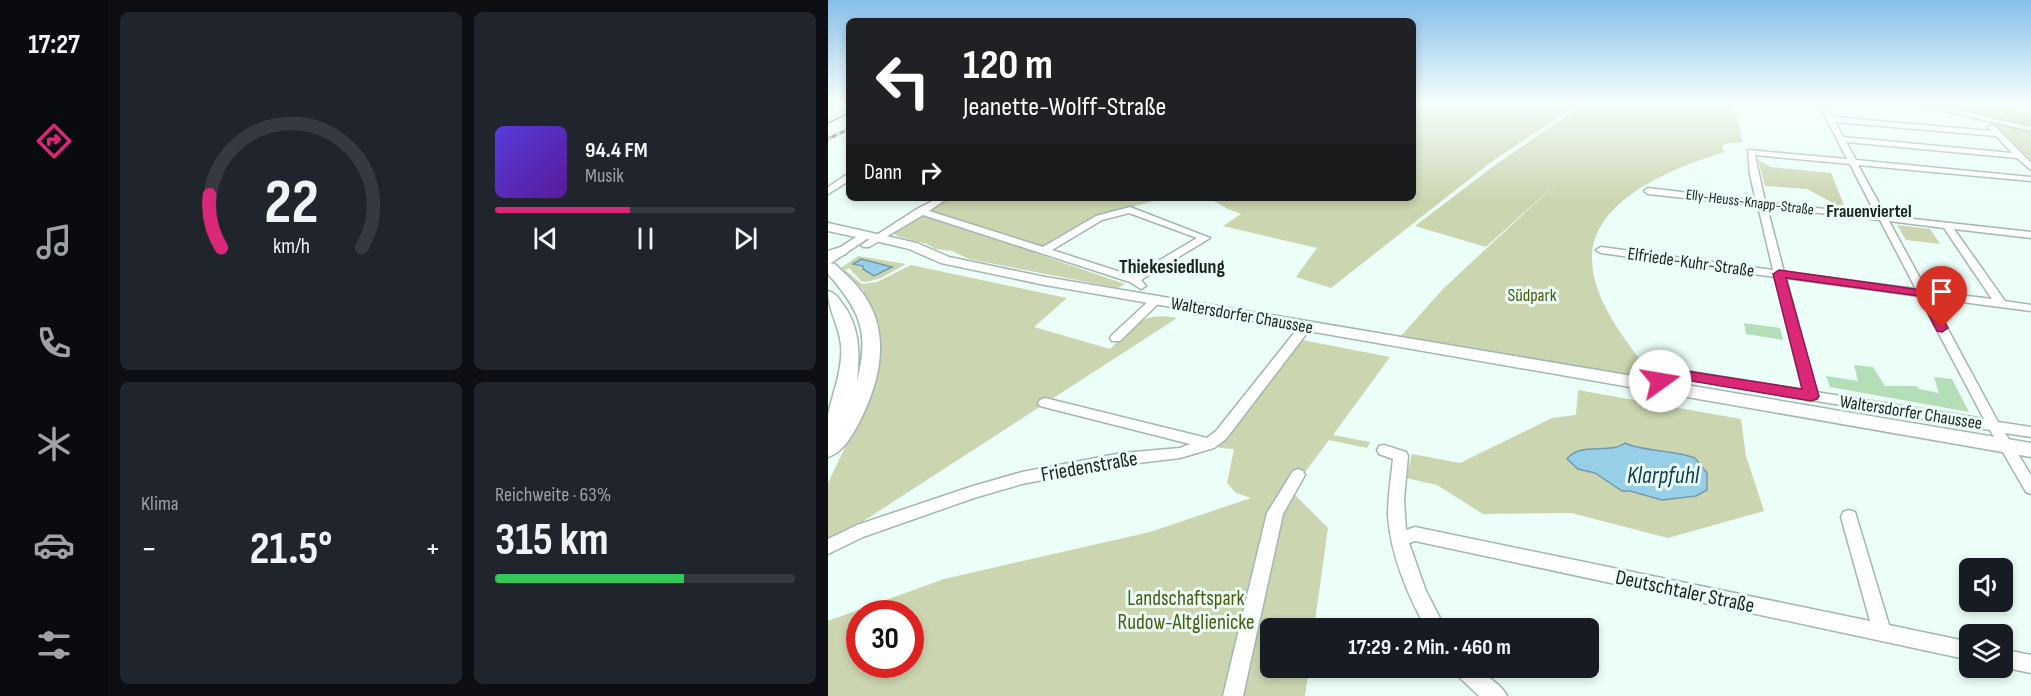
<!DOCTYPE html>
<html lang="de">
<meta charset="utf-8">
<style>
:root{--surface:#171b24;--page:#20242c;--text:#f1f3f6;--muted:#9ea1a6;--line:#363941;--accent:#db2777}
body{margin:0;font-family:"Sofia Sans Condensed",sans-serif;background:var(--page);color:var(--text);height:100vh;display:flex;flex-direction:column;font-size:22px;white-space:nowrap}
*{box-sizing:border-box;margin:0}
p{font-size:20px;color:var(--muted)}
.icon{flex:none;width:33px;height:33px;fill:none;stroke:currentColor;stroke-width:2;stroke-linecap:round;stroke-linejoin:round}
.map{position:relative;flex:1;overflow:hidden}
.side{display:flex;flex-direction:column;gap:12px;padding:12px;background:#0d0f14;width:720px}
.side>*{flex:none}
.banner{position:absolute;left:18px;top:18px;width:570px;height:183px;border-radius:9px;box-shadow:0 3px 9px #0003;background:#202124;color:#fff;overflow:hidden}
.controls{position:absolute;left:1131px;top:558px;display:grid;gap:12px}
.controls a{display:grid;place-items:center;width:54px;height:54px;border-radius:9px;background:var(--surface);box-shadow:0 3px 9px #0003;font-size:30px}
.speed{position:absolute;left:18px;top:600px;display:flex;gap:12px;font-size:30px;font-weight:700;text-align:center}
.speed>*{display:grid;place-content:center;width:78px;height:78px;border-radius:50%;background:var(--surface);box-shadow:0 3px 9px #0003;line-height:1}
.speed .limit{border:9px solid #d22;background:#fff;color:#111}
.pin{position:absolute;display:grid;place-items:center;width:51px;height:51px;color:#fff;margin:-62px -26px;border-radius:50% 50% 50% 0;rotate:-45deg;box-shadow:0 0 6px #0007}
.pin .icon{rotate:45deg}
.me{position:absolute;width:66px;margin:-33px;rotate:77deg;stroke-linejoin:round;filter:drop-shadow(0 0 4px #0008)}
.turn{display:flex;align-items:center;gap:21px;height:126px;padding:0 18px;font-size:27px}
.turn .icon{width:78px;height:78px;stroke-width:2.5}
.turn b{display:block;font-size:42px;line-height:51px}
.then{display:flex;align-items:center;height:57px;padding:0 18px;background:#0003;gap:12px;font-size:22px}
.big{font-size:45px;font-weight:700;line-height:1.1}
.side .tile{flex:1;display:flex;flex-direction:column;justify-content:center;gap:9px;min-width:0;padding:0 21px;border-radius:9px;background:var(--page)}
.side .dial{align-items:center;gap:0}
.dial svg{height:156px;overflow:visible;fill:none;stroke:var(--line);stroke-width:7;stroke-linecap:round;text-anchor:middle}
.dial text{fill:var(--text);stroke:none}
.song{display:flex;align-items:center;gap:18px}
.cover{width:72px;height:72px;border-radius:9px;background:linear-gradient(135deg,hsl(250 70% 55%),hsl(270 70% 35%))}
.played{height:6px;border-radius:3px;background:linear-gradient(90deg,var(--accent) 45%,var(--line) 45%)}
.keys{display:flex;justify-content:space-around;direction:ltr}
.heat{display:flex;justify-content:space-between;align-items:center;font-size:33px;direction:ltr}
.charge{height:9px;border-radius:4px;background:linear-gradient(90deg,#34c759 63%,var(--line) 0)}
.side .tiles{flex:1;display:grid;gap:12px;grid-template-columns:repeat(2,1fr)}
.trip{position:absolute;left:432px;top:618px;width:339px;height:60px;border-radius:9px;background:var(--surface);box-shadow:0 3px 9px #0003;font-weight:700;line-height:60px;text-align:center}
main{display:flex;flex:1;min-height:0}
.tab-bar{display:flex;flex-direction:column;width:108px;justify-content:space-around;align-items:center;background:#090b0e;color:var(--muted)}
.tab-bar .icon{width:42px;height:42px}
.tab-bar .selected{color:var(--accent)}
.tab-bar b{font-size:27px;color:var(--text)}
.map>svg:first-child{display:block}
.green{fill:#cbd5b0;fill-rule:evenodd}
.water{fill:#97cee8;stroke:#729aac;stroke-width:1.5}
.building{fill:#b4deb8}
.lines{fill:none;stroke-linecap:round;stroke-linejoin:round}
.minor-casing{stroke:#a3b6b0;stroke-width:3}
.major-casing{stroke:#a3b6b0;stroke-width:3}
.highway-casing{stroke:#a3b6b0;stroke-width:3}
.minor{fill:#fff;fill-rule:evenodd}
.major{fill:#fff;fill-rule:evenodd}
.highway{fill:#fff;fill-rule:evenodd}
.tram{stroke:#3f4945;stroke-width:1.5}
.rail-casing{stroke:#3f4945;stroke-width:3}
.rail{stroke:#ebfff8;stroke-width:1.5;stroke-dasharray:4.5;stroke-linecap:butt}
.route{fill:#db2777;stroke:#8e194d;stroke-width:1.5}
.labels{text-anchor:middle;stroke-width:6;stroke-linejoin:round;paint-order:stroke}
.far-street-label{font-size:15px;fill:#1b221f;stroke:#ebfff8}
.far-quarter-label{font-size:18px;font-weight:bold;fill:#1b221f;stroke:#ebfff8}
.street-label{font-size:18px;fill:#1b221f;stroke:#ebfff8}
.park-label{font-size:18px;fill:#4b5a0e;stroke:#ebfff8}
.neighbourhood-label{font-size:20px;font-weight:bold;fill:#1b221f;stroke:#ebfff8}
.near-street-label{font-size:21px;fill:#1b221f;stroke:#ebfff8}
.near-park-label{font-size:21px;fill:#4b5a0e;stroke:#ebfff8}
.near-water-label{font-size:24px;font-style:italic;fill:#0c3c4e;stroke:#ebfff8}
</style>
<main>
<nav class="tab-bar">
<b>17:27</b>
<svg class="icon selected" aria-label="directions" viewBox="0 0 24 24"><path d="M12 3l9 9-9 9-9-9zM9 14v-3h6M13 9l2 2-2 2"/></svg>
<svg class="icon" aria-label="music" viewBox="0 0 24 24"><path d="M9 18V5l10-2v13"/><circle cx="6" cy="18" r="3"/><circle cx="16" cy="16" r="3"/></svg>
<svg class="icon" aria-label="phone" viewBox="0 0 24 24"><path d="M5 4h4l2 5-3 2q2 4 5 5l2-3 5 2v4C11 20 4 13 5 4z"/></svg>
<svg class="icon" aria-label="climate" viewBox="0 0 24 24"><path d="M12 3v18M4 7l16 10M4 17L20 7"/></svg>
<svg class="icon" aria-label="car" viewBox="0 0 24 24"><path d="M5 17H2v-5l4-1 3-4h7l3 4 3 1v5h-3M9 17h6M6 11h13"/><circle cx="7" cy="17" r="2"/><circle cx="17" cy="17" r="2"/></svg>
<svg class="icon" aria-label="filters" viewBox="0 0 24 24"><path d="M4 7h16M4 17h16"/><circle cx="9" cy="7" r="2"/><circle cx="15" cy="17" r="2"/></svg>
</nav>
<section class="side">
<div class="tiles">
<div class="tile dial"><svg viewBox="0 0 100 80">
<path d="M14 69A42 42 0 1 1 86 69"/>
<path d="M14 69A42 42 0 0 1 8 42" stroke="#db2777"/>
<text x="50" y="56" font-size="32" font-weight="700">22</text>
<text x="50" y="72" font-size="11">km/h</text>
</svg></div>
<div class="tile">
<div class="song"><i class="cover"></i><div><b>94.4 FM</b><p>Musik</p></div></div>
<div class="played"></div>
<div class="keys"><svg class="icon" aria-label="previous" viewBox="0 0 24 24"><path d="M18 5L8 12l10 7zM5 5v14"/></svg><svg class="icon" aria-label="pause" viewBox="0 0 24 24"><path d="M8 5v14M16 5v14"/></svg><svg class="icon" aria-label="next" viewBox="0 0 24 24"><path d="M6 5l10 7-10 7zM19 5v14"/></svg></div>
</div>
<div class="tile"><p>Klima</p>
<div class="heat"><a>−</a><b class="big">21.5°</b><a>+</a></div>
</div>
<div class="tile"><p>Reichweite · 63%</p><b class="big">315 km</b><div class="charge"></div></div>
</div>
</section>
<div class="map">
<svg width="1203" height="696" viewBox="0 0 1203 696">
<rect width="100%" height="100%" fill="#ebfff8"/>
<g class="green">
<path d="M585,104H750L662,163L503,288L468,277L489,248L395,226L413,214L400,209L381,198H585Z"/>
<path d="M755,104H906L915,142L896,144L894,149L897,152C850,166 765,198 764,257C763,298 797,340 821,371L819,382L572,337L615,289L733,179L658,247L587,226L667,165Z"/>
<path d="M1098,104H1157L1203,113V127Z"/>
<path d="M1173,125L1203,132V160L1168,126Z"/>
<path d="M930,160L943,167L1003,173L1018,210L979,189L937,186Z"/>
<path d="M121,198H336L275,215L207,253L297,284L290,288L141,259L124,251L107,249L99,244L69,236L64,232Z"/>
<path d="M1069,225L1102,229L1112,244L1078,240Z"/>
<path d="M30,256L78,264L53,278L38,282L33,281L21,268L17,270L34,284L49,282L83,265L239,298L206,327L282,349C307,326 312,311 349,318L0,544V483L42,395L52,362L51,324L33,293L36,291L13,268Z"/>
<path d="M474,340L562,357L505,435L542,442L539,448L501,440L463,491L500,528L486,628H442V668H481L477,696H0V621L116,579L322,532L423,498L408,493L399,483L406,449L392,448L389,445ZM32,614H82V664H32Z"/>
<path d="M750,390L913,419L918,456L936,511L840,538L743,513L655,514L609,485L578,478L584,454L632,463L724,418L748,415Z"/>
</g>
<g class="water">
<path d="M33,259L64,267L46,276L35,269V266L25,264Z"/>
<path d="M797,443C810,451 849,450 867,458L879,473V490L868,496L834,500L802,491H794L767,473L750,469L739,459C752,441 781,455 797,443Z"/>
</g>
<g class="building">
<path d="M916,323L952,328L955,340L918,334Z"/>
<path d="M1026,365L1045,367L1057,386H1089L1091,389L1111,393L1106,377L1124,379L1141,412L1002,387L998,376L1030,381Z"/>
</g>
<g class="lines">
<g class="minor-casing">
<g id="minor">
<path d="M991,104H998L1005,117L1163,131L1160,128L1161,126H1167L1203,163V170L1189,158L1018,142L1028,160L1203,177V181L1030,165L1058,216L1203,232V238L1126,229L1177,301L1203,305V311L1103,298L1170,422L1203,427V437L1177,433L1203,475V494L1198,492L1162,430L840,376L837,399H827L825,396L828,374L830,371L839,368L975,390L947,277L773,253L768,250L773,247L945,270L930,206L820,194L816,191L820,188L928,201L922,175L920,150L1019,159ZM1007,122L1168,136L1184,153L1015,137ZM927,155L1022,164L1048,215L937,202ZM939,207L1052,220L1088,289L956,272ZM1061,221L1116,228L1164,299L1099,291ZM958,278L1091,296L1156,419L988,392Z"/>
<path d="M1087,104H1101L1203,127V131Z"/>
<path d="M18,175H21V181L0,194V187Z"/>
<path d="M110,198H120L101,211L215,247L268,216L302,207L382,238L313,280L318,286L313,289L302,282L95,215L41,247H35L33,245L89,209ZM301,213L369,238L305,276L224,250L274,220Z"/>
<path d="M328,297L333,300L332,302L292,341H284L282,338L284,335L324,298Z"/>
<path d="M478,322L482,323L484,326L482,329L398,439L386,448L352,458L294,465L194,484L146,498L35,537L0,554V539L29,525L145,486L194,472L294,453L352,448L362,444L212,406L210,403L212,400L217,398L379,438L388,431L474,323Z"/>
<path d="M556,445L578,452L580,456L576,499L578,530L587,527L1042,621L1013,517L1015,512L1021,510L1027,512L1061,625L1142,642V660L587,541L581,543L598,591L617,628H598C580,596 562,553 560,515C560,496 563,477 565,459L551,454L549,450L551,446Z"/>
<path d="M470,469L475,471L477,475L455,514L415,696H395L439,513L465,471Z"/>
<path d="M1174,649L1203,655V673L1174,667Z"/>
<path d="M627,668H649C658,676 675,686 679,696H651L629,675Z"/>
</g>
</g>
<g class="major-casing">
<g id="major">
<path d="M12,104H21V106L0,117V111Z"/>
<path d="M0,223L89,243L121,257L217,277L1203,443V457L217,285L113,263L81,249L39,239L0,265V255L28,237L0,231Z"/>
</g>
</g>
<g class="highway-casing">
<g id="highway">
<path d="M13,247L20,251L18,254L0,260V251Z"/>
<path d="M0,263L7,264C17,274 28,283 36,295C63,334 52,380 33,419C25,434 16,452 0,457C0,444 0,428 0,415C5,391 15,370 13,345C11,325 0,311 0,291C7,293 10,297 14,303C32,326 32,353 29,381C42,333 32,310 0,274Z"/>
</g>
</g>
<use href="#minor" class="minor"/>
<use href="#major" class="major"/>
<use href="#highway" class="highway"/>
<path class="tram" d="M0,123L21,113"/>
<g class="rail-casing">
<path id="rail" d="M0,139L21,129"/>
</g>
<use href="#rail" class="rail"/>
</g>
<linearGradient id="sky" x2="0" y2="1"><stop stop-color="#87bee8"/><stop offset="0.51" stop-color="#f6fffc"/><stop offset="1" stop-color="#f6fffc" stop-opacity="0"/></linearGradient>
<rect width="1203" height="202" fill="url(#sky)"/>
<path class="route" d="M951,270L1100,291L1120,328L1114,332L1109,331L1091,296L958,278L991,396L989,399L983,401L840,377L838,384H827L825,381L829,371L839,368L974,389L945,274Z"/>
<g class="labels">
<g class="far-street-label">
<text transform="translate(922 202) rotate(7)" y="5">Elly-Heuss-Knapp-Straße</text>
</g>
<g class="far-quarter-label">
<text x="1041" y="217">Frauenviertel</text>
</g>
<g class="street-label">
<text transform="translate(863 262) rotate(8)" y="6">Elfriede-Kuhr-Straße</text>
<text transform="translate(414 315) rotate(10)" y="6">Waltersdorfer Chaussee</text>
<text transform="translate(1083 412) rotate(9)" y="6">Waltersdorfer Chaussee</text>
</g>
<g class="park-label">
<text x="704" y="301">Südpark</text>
</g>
<g class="neighbourhood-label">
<text x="344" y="273">Thiekesiedlung</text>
</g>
<g class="near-street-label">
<text transform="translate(261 466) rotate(-10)" y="7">Friedenstraße</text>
<text transform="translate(857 591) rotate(12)" y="7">Deutschtaler Straße</text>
</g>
<g class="near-park-label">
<text x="358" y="605">Landschaftspark<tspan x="358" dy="24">Rudow-Altglienicke</tspan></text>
</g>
<g class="near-water-label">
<text x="835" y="483">Klarpfuhl</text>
</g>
</g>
</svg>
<div class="controls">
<a><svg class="icon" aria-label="sound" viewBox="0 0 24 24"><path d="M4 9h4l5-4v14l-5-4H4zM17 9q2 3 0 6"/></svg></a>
<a><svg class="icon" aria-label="layers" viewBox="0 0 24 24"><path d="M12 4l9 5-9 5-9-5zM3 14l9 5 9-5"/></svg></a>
</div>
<div class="speed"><div class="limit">30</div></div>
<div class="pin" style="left:1114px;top:328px;background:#d93025"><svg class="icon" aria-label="arrive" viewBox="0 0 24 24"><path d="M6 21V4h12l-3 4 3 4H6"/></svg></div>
<svg class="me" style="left:832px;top:381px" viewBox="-20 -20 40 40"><circle r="19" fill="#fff"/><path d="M0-13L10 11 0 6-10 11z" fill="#db2777"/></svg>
<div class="trip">17:29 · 2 Min. · 460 m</div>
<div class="banner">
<div class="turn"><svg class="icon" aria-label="left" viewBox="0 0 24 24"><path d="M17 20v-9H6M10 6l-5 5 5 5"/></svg><div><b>120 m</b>Jeanette-Wolff-Straße</div></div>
<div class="then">Dann<svg class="icon" aria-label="right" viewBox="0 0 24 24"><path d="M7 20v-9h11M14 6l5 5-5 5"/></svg></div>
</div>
</div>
</main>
